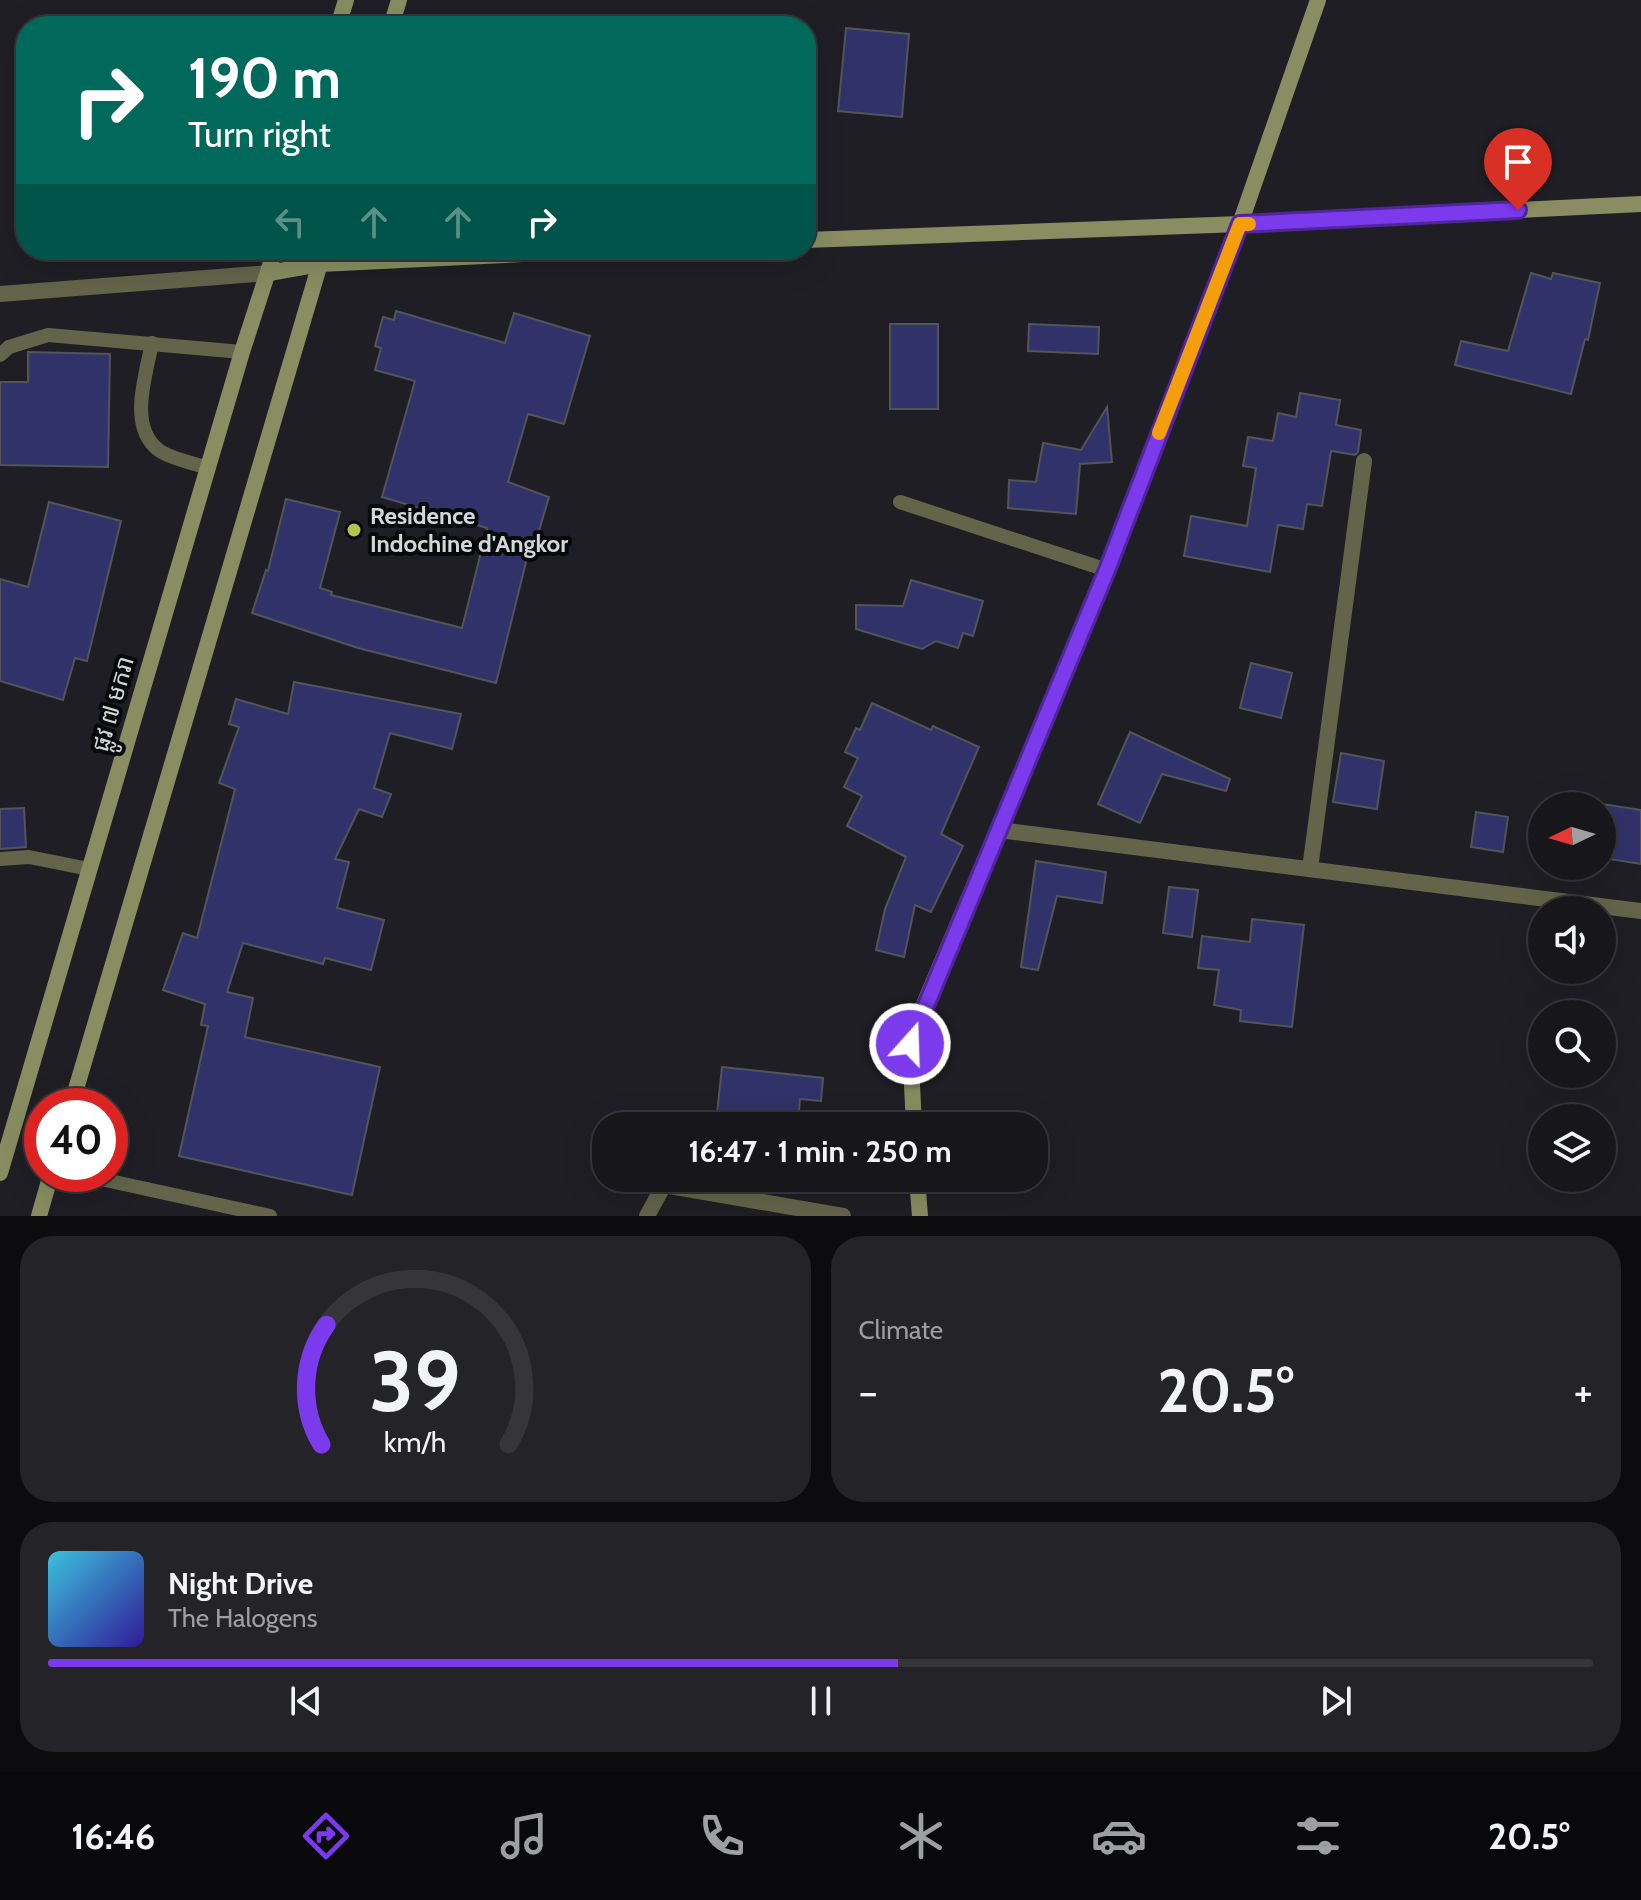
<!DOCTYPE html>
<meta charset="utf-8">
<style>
:root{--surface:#16161b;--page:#232328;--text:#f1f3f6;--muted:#9e9fa3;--line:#35353a;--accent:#7c3aed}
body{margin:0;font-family:Cabin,"Noto Sans Khmer",sans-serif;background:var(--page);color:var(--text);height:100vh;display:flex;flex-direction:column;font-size:30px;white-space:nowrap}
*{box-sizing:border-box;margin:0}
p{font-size:26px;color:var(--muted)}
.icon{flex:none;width:44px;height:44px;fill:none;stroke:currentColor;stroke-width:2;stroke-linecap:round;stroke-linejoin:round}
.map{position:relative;height:1216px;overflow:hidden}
.panel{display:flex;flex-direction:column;gap:20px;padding:20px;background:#0c0c0f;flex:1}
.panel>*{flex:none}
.hud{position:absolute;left:16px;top:16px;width:800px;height:244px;border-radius:32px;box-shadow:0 8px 32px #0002,0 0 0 2px var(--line);background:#00695c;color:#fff;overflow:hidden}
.needle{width:52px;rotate:265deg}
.tools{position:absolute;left:1528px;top:792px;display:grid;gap:16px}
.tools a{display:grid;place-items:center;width:88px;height:88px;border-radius:50%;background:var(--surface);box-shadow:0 8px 32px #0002,0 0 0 2px var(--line);font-size:40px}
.speed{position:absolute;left:24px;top:1088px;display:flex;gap:16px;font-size:40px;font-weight:700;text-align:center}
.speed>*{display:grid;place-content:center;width:104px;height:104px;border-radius:50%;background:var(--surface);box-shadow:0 8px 32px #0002,0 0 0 2px var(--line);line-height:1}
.speed .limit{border:12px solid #d22;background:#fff;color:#111}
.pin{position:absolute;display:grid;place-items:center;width:68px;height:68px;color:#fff;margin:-82px -34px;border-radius:50% 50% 50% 0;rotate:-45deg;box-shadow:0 0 8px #0007}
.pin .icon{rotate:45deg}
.me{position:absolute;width:88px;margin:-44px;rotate:20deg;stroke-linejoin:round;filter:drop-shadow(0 0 6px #0008)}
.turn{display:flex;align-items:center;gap:28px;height:168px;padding:0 40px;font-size:36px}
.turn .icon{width:104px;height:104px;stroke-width:2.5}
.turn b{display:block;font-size:56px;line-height:68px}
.lanes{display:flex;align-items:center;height:76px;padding:0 40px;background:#0003;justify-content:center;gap:40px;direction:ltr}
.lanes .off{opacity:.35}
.big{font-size:60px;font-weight:800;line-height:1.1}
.panel .tile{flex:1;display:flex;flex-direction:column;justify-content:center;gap:12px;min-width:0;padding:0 28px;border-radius:32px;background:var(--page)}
.panel .dial{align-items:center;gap:0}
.dial svg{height:208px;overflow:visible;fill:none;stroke:var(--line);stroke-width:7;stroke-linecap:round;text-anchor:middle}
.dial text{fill:var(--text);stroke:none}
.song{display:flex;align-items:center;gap:24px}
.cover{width:96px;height:96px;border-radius:12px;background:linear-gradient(135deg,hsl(190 70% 55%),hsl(250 70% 35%))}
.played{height:8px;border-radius:4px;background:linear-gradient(90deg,var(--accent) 55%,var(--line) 55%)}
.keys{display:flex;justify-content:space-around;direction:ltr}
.heat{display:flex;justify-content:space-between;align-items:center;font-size:44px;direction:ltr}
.panel .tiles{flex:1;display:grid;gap:20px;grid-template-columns:1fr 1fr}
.tile:last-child{grid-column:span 2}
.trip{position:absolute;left:592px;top:1112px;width:456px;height:80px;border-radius:32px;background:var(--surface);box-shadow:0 8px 32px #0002,0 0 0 2px var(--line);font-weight:800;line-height:80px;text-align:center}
.dock{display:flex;height:128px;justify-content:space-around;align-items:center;background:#09090b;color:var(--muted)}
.dock .icon{width:56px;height:56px}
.dock .active{color:var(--accent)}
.dock b{font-size:36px;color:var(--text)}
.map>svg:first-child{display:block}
.building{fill:#313269;stroke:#53545a;stroke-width:2}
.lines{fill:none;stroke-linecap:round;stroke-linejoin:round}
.lane{stroke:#62654a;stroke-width:14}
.street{stroke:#62654a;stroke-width:16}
.secondary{stroke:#888e61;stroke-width:16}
.route-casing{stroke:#51269a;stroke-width:20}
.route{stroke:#7c3aed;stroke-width:14}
.slow{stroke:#f59e0b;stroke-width:14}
.poi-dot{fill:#b6c149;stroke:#08090b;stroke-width:3}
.labels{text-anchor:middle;stroke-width:8;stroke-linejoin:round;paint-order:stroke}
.poi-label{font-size:24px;font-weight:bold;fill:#d4d5d9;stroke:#08090b;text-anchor:start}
.street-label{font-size:24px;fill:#d4d5d9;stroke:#08090b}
</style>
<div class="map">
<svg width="1641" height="1216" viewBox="0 0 1641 1216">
<rect width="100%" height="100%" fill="#1e1e24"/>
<g class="building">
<path d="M846,28L909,34L902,117L838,111Z"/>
<path d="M1531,273L1551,279L1553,273L1600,283L1588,340L1585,339L1571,394L1455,365L1461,341L1508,351Z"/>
<path d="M396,311L505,343L514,313L590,336L564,424L528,414L508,482L549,497L535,544L531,542L496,683L358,648L252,613L266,570L268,571L286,499L340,512L320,588L332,592L331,595L462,628L487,528L382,497L415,381L375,370L381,348L375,346L383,317L394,320Z"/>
<rect x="890" y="324" width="48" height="85"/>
<path d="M1029,324L1099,327L1098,354L1028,351Z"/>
<path d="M28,352L110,354L108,467L0,465V382H28Z"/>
<path d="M1300,393L1340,400L1336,425L1361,430L1358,452L1355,455L1331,451L1322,506L1307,504L1303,529L1278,525L1270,572L1184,556L1191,516L1247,526L1256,468L1243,466L1248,437L1273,441L1278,413L1296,417Z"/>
<path d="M1107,407L1112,462L1080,464L1076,514L1008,508L1009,480L1036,482L1043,443L1081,450Z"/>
<path d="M49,502L121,521L87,661L75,658L63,700L0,681V579L28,587Z"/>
<path d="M911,580L983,601L973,636L963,633L958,648L936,641L922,649L856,629V605L903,606Z"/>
<path d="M1251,663L1292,673L1281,718L1240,708Z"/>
<path d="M294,682L461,714L452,749L390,733L374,788L391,794L382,817L359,809L335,859L349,862L337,908L384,920L371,970L325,958L323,964L243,943L227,992L253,998L245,1037L380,1067L352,1195L179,1156L208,1026L201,1025L205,1004L163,990L183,933L197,938L235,789L219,783L239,727L229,724L236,699L288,714Z"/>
<path d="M872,703L931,730L933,726L979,747L941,834L963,846L931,912L915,905L904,957L876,950L885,909L906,857L847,826L862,796L844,787L858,758L845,752L856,728L860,730Z"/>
<path d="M1130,732L1230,779L1226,791L1162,774L1140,823L1098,804Z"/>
<path d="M1341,753L1384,761L1377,809L1333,802Z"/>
<path d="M1602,804L1641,810V864L1609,859L1614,830L1602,829Z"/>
<path d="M24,808L26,847L0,849V809Z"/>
<path d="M1476,812L1508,817L1503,852L1471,847Z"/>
<path d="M1036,861L1106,872L1102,903L1057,896L1038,970L1021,967Z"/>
<path d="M1169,887L1198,890L1192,937L1163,933Z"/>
<path d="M1252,919L1304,925L1292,1027L1240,1021L1241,1010L1214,1005L1219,970L1198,968L1202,936L1250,942Z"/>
<path d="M722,1067L823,1078L821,1101L800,1099L798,1122L717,1113Z"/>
</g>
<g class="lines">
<g class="lane">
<path d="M152,343C146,375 127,428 160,451C172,459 193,463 208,468"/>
<path d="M0,355L9,347L48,335L242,352"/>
<path d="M900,502L1107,570"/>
<path d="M0,859L29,857L89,869"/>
<path d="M78,1174L270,1216"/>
</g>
<g class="street">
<path d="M0,294L269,273"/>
<path d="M999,830L1641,911"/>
<path d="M1310,869L1364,461"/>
<path d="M647,1216L664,1185L843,1216"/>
</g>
<g class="secondary">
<path d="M338,26L346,0"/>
<path d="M391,26L399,0"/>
<path d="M806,240L1240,224L1641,204"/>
<path d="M269,273L320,264L605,250"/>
<path d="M71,1106L324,250"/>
<path d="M914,1126L910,1044L914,1028L1107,570L1240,224L1318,0"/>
<path d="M0,1173L242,352L275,250"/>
<path d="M917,1178L920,1216"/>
<path d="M39,1216L51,1174"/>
</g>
</g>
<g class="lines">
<g class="route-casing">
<path id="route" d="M910,1044L1107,570L1240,224L1518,210"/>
</g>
<use href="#route" class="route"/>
<path class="slow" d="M1159,433L1240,224H1249"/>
</g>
<circle class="poi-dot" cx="354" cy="530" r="8"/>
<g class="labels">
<g class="poi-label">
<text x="370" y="524">Residence<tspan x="370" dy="28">Indochine d'Angkor</tspan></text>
</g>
<g class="street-label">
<text transform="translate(113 704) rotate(-74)" y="8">ផ្លូវ ៧ មករា</text>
</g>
</g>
</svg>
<div class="tools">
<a><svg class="needle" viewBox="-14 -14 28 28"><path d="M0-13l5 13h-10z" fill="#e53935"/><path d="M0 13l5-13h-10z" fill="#9e9fa3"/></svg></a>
<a><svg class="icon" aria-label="sound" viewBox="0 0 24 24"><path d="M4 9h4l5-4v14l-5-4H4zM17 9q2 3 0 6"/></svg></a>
<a><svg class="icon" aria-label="search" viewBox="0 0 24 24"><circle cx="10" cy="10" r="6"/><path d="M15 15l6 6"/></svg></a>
<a><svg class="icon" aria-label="layers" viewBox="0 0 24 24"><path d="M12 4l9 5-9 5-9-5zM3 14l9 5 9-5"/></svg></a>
</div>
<div class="speed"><div class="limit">40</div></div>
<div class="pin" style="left:1518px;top:210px;background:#d93025"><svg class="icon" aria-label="arrive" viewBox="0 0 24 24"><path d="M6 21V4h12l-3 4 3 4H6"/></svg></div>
<svg class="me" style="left:910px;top:1044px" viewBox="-20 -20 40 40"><circle r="17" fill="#7c3aed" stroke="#fff" stroke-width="3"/><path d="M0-11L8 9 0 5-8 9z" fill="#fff"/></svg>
<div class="trip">16:47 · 1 min · 250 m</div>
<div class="hud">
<div class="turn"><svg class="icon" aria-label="right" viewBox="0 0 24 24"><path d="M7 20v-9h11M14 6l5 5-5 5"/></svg><div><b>190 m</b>Turn right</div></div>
<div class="lanes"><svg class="icon off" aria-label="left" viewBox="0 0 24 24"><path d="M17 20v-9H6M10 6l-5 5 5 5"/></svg><svg class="icon off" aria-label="ahead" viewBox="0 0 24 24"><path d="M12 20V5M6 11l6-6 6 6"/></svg><svg class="icon off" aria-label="ahead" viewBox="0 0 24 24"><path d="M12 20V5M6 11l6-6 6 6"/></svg><svg class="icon" aria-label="right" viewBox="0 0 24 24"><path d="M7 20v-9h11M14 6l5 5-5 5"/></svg></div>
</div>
</div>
<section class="panel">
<div class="tiles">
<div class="tile dial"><svg viewBox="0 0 100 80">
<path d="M14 69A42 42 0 1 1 86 69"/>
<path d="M14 69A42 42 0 0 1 16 23" stroke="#7c3aed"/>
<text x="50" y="56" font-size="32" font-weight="700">39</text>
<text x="50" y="72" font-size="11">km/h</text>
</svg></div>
<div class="tile"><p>Climate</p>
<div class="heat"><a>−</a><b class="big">20.5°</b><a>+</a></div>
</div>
<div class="tile">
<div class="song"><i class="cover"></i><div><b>Night Drive</b><p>The Halogens</p></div></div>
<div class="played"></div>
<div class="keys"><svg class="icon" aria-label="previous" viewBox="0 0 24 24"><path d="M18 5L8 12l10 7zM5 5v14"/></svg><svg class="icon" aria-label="pause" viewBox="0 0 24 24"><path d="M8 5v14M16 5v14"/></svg><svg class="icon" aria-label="next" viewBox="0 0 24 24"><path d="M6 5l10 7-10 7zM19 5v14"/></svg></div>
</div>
</div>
</section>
<nav class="dock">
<b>16:46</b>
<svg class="icon active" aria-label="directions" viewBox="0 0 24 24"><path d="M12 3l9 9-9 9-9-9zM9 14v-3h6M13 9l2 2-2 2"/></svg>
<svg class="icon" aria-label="music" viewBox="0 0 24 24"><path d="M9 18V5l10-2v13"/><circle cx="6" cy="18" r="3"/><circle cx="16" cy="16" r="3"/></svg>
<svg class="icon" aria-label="phone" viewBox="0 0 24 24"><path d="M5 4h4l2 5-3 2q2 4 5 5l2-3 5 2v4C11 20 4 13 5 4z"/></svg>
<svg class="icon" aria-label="climate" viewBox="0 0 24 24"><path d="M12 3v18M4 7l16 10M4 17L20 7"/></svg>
<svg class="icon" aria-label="car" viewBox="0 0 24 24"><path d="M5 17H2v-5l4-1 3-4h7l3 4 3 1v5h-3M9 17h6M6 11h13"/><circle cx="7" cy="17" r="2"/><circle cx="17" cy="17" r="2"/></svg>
<svg class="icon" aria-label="filters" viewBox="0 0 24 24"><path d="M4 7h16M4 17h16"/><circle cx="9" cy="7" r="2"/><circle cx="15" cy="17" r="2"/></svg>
<b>20.5°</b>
</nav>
